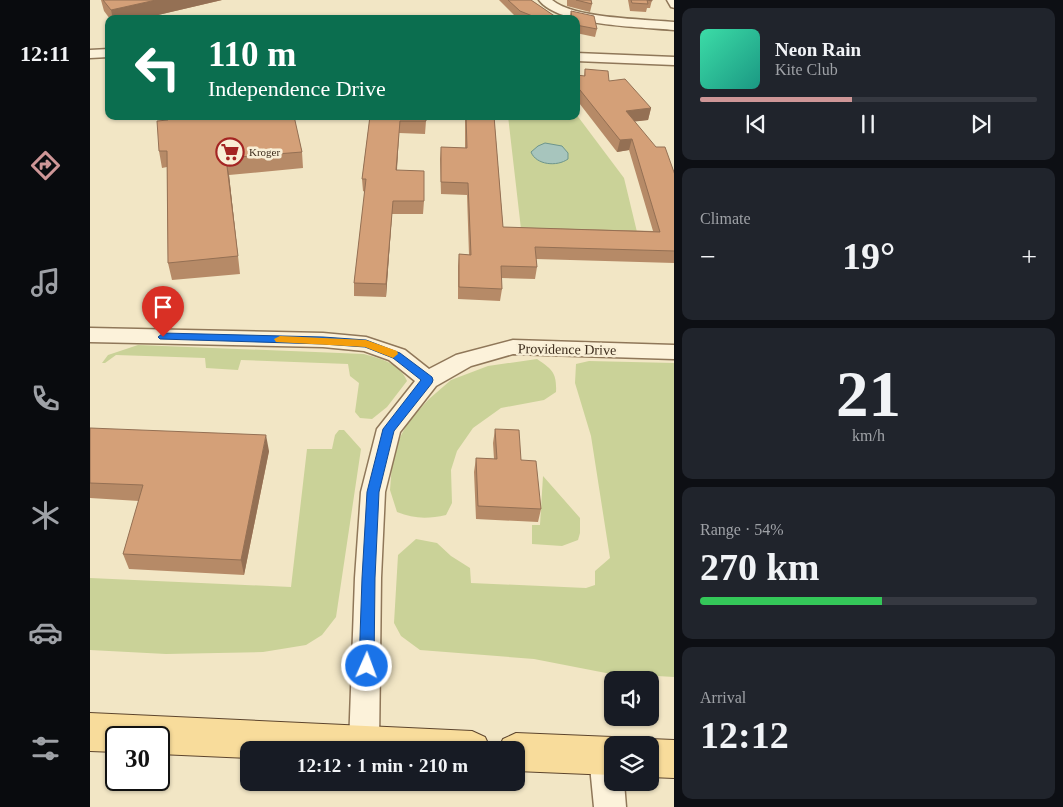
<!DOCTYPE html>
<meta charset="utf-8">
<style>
:root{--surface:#171b24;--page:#20242c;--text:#f1f3f6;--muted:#9ea1a6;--line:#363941;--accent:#ce9697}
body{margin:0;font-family:Georgia,serif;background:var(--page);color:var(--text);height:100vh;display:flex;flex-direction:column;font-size:19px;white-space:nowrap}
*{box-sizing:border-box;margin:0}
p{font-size:16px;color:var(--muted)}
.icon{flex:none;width:28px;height:28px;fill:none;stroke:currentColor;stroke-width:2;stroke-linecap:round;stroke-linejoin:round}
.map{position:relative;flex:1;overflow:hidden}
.drawer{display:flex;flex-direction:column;gap:8px;padding:8px;background:#0d0f14;width:389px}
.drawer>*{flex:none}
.banner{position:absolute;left:15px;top:15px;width:475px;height:105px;border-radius:10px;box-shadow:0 1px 4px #0004;background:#0b6e4f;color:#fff;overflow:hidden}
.tools{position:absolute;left:514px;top:671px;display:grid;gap:10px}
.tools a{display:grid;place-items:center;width:55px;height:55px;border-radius:10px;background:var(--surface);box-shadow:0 1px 4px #0004;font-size:25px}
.speed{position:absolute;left:15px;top:726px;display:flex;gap:10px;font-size:25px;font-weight:700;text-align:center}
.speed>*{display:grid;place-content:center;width:65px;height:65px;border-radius:50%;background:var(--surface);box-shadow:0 1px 4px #0004;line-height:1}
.speed .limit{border:2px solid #111;border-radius:8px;background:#fff;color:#111}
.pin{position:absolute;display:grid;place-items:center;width:42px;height:42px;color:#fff;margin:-51px -21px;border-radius:50% 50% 50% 0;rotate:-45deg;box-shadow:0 0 5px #0007}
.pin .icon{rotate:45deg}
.me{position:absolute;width:55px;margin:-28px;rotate:2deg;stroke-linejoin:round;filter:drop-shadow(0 0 4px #0008)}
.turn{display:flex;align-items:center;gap:18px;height:105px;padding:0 20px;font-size:22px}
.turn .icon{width:65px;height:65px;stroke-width:2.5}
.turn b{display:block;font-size:35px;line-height:42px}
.big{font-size:38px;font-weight:600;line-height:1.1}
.drawer .card{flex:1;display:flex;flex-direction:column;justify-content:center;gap:8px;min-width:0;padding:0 18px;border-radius:10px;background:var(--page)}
.drawer .dial{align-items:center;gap:0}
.dial b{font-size:65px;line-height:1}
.song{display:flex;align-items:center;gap:15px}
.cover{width:60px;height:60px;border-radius:8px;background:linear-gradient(135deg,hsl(160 70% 55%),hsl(170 70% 35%))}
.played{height:5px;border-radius:2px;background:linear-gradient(90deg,var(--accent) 45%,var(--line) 45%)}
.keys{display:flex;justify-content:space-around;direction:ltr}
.heat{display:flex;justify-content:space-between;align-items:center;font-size:28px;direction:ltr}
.charge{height:8px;border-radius:4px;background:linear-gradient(90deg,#34c759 54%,var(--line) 0)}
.trip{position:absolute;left:150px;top:741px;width:285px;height:50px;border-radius:10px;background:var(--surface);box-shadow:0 1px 4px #0004;font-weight:600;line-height:50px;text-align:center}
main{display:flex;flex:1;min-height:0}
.tab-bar{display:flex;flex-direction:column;width:90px;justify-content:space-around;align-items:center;background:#090b0e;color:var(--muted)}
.tab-bar .icon{width:35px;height:35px}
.tab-bar .selected{color:var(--accent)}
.tab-bar b{font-size:22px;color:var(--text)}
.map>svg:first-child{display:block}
.green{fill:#cad298}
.water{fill:#a7c5bd;stroke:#6d958c}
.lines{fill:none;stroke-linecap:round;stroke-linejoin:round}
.minor-casing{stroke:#8f7759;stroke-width:3}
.major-casing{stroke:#5d452d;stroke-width:2}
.minor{fill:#fcf2da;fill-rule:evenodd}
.major{fill:#f8dc9b;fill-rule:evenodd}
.wall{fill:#b68a67}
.shaded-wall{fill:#947054}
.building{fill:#d4a078;stroke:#947054}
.route{fill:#1a73e8;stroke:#114b97}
.slow{fill:#f59e0b}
.labels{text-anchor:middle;stroke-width:5;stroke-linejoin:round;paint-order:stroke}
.far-poi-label{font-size:11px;fill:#3e2e1e;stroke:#f9efd6;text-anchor:start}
.street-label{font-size:14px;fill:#3e2e1e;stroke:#f9efd6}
</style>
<main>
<nav class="tab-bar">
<b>12:11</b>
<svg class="icon selected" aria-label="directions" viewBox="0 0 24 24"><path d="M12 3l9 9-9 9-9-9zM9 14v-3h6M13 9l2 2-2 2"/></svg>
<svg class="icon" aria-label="music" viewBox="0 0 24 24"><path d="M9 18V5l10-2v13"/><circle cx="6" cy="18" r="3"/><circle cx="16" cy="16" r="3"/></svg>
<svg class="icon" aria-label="phone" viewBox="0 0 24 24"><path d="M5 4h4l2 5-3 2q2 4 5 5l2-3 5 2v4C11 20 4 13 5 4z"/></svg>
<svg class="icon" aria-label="climate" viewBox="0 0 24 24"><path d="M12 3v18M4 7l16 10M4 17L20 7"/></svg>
<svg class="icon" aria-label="car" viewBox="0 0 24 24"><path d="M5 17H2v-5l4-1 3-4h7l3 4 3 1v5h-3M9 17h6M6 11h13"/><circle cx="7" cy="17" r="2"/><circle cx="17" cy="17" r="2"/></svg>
<svg class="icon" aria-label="filters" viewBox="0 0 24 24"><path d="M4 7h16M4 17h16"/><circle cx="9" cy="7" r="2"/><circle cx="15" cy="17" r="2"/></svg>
</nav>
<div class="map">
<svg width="585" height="807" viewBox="0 0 585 807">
<rect width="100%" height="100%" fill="#f2e6c5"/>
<g class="green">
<path d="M486,114L534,178L547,232L431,229L418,116H486Z"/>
<path d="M48,345L274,354C291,359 310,363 317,381L297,407L282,419L270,418L265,412L269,383L260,376L258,364L151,360L148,370L116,368L115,358L26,355L15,363H12L18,355Z"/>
<path d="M447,359C462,369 467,373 466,392L454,400L411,408L383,428L367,451L361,470L362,503L356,515C338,519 324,519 307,512L300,490L303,451L318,422L339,399L361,380L398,366Z"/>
<path d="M499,361L584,363V677L516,673L444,659L330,650L311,636L304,623L308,555L326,539L347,543L361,556L380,568L381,583L496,588L505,585V571L520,558L501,436L485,383L486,364Z"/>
<path d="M249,430H254L271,449L246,617L232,635L216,645L173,652L76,654L0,650V578L201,587L217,449H242L245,435Z"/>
<path d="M453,476L490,518V533L488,540L472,546L442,544V525H450Z"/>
</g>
<path class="water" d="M455,143L472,146L478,153V159C467,167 446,165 441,152L448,146Z"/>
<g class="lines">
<g class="minor-casing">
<g id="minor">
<path d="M449,0H462C484,19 555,19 585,22V30C552,27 468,26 449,0Z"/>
<path d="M577,0H585V8L581,7Z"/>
<path d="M19,49V57L0,58V50Z"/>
<path d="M486,53L585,57V65L486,61Z"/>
<path d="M0,328L233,333L276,337L315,350L339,369L366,355L423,340L585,345V359L423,354L381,366L346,386L310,432L295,492L291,578L289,745L287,750H261L259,745L265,578L271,492L287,429L325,381L299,360L274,351L233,347L0,342Z"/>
<path d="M515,740L526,745H522V782H534L536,807H504L499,756L504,745Z"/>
</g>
</g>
<g class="major-casing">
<g id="major">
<path d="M0,713L382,731L395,737L401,750H159V758L69,754V738H26V752L0,751Z"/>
<path d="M426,733L522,737L536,742L537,745H522V775L426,771V750H408L413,739Z"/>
<path d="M560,739L585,740V778L560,777V745H546Z"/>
</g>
</g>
<use href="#minor" class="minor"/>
<use href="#major" class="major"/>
</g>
<g class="wall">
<path d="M11,0H132L51,19H20L14,11Z"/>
<path d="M409,0H441L469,19H428Z"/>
<path d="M477,0H501L502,4L500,12L477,6Z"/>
<path d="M538,0H562L560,8H557L556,12L540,11Z"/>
<path d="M481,11L507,29L505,37L486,33V19H479Z"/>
<path d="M495,69L519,81L561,108L558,120L544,121L585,175V263L446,259L447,267L445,279L411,278L412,289L410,301L368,299V266L369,254L379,255L377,195L351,194L350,159L351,147L375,148V116H404L413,227L563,231L539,150L527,152L486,99V85L494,76Z"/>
<path d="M78,116H217L204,117L212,152L213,168L139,175L150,274L82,280L78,263L77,167L72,168L69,151L78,120Z"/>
<path d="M280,116L336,121L335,134L309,133L307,170L334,201L333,214H302L296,297L264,296V283L275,192L273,191L272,179Z"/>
<path d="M0,428L179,451L154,575L39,569L33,554L49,501L0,498Z"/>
<path d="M405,429L431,460L451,509L448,522L386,519L384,472L386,458L404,459L403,443Z"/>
</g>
<g class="shaded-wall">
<path d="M66,0H132L51,19H23L21,10Z"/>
<path d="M561,108L558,120L533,123L536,111Z"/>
<path d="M310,121L309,133L306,183V170Z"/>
<path d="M542,139L539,150L527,152L530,140Z"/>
<path d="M136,158L139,175L150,274L148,256Z"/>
<path d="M303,201L302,214L296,297V284Z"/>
<path d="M176,435L179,451L154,575L151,560Z"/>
</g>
<g class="building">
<path d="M13,0H66L21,10Z"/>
<path d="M418,0H441L469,19H450L430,11Z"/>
<path d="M486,0H501L502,4Z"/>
<path d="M541,0H562V1L557,0L558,4L542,3Z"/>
<path d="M481,11L504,16L507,29L486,25V19H482Z"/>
<path d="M495,69L518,71L519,81L535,79L561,108L536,111L566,147H575L585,175V251L445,247L447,267L411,266L412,289L369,287V254L381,255L378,183L351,182V147L377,148L376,116H404L413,227L570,232L542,139L530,140L486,85V75L495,76Z"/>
<path d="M78,116H204L212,152L136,158L148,256L78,263L77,151H69L67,121L78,120Z"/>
<path d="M280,116H336V121H310L306,170L334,171V201H303L296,284L264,283L276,179H272Z"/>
<path d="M0,428L176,435L151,560L33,554L53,485L0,483Z"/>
<path d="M405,429L429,430L431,460L446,461L451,509L388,506L386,458L407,459Z"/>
</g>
<path class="route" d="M73,333L233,337L276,340L310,353L342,377L343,380L342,383L304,431L289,492L285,578L284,666L282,671L277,673L272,671L269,666L272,578L277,492L293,429L331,380L303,358L275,347L233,344L70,339L68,337Z"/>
<path class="slow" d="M190,336L276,340L307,351L308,354L303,358L275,347L186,342L184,339Z"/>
<defs>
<g id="supermarket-ring" transform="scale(1.4375)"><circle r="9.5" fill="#f9efd6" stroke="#a42523" stroke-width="1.5"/><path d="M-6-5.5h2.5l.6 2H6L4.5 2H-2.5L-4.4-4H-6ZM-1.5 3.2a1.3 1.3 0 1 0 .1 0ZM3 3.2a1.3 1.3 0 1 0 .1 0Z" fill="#a42523"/></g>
</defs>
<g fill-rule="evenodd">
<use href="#supermarket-ring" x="140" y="152"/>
</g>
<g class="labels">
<g class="far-poi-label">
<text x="159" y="156">Kroger</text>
</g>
<g class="street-label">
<text transform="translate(477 349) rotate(1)" y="5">Providence Drive</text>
</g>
</g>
</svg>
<div class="tools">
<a><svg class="icon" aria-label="sound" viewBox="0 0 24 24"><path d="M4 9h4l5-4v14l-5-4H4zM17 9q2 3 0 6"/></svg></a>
<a><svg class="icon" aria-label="layers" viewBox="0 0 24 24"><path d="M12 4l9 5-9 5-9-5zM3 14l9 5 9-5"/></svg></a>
</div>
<div class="speed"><div class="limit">30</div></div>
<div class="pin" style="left:73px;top:337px;background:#d93025"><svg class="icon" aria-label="arrive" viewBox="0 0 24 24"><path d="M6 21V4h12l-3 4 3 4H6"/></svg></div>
<svg class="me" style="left:277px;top:666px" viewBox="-20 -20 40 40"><circle r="17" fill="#1a73e8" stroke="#fff" stroke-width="3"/><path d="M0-11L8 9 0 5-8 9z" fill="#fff"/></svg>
<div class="trip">12:12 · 1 min · 210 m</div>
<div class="banner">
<div class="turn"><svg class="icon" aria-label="left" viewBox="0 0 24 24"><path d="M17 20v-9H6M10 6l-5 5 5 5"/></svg><div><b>110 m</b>Independence Drive</div></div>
</div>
</div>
<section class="drawer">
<div class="card">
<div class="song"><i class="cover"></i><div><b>Neon Rain</b><p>Kite Club</p></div></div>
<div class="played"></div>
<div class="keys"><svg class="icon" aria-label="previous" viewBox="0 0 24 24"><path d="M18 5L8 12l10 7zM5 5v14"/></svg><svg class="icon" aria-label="pause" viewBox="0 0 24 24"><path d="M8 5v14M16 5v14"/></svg><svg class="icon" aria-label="next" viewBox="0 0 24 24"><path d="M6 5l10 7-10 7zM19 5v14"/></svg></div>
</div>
<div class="card"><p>Climate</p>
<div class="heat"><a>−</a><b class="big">19°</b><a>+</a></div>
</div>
<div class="card dial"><b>21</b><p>km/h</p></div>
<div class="card"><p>Range · 54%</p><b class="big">270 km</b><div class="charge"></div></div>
<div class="card"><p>Arrival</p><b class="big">12:12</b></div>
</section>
</main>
